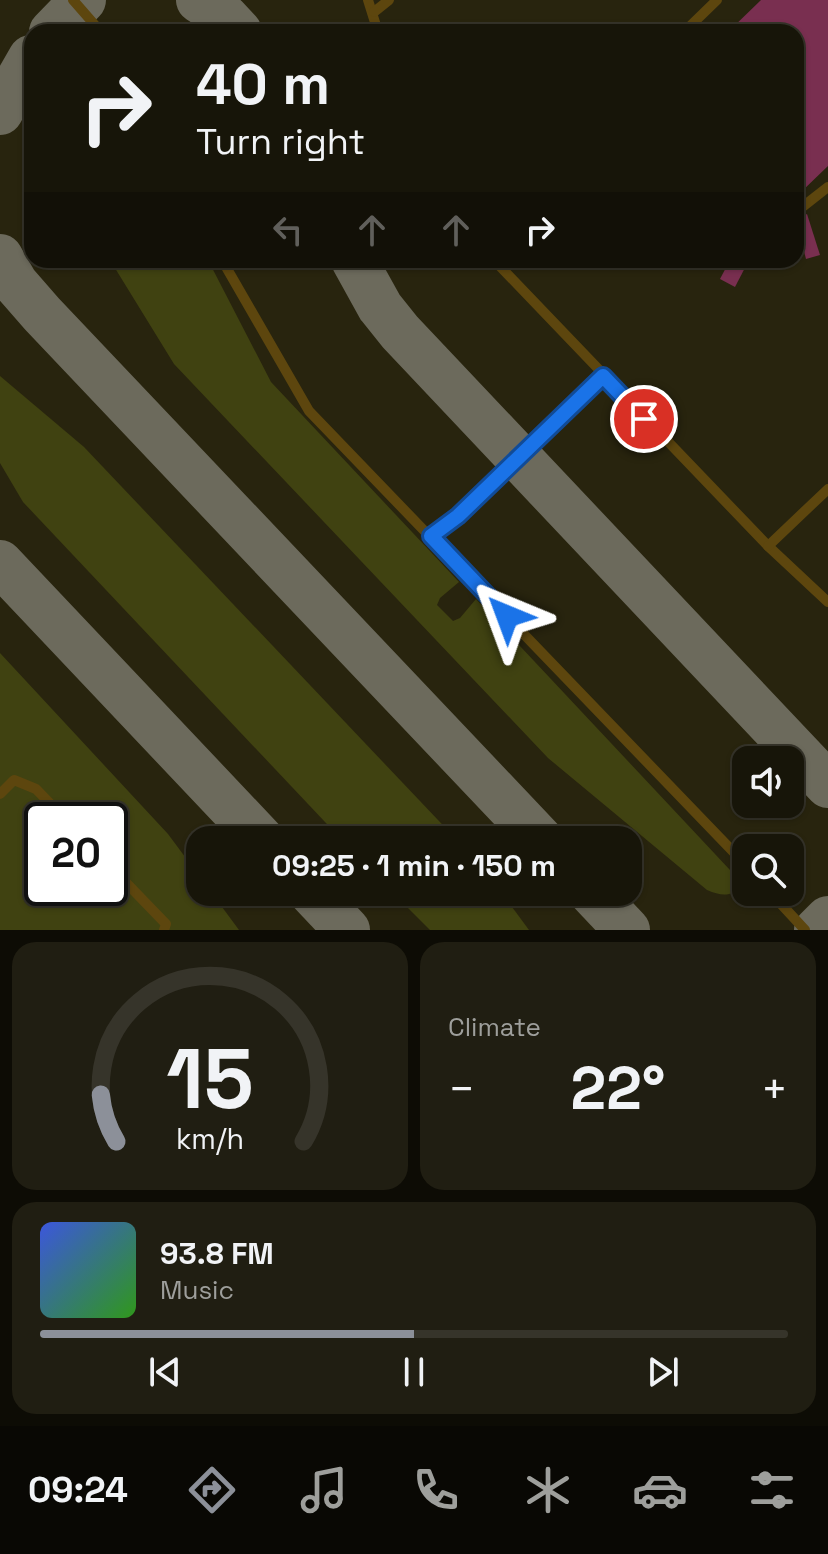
<!DOCTYPE html>
<meta charset="utf-8">
<style>
:root{--surface:#171509;--page:#201e12;--text:#f1f3f6;--muted:#9e9f9c;--line:#36342a;--accent:#8c9099}
body{margin:0;font-family:"Space Grotesk",sans-serif;background:var(--page);color:var(--text);height:100vh;display:flex;flex-direction:column;font-size:30px;white-space:nowrap}
*{box-sizing:border-box;margin:0}
p{font-size:26px;color:var(--muted)}
.icon{flex:none;width:44px;height:44px;fill:none;stroke:currentColor;stroke-width:2;stroke-linecap:round;stroke-linejoin:round}
.map{position:relative;height:930px;overflow:hidden}
.drawer{display:flex;flex-direction:column;gap:12px;padding:12px;background:#0d0c05;flex:1}
.drawer>*{flex:none}
.banner{position:absolute;left:24px;top:24px;width:780px;height:244px;border-radius:24px;box-shadow:0 2px 6px #0004,0 0 0 2px var(--line);background:#171509;color:var(--text);overflow:hidden}
.tools{position:absolute;left:732px;top:746px;display:grid;gap:16px}
.tools a{display:grid;place-items:center;width:72px;height:72px;border-radius:16px;background:var(--surface);box-shadow:0 2px 6px #0004,0 0 0 2px var(--line);font-size:40px}
.speed{position:absolute;left:24px;top:802px;display:flex;gap:16px;font-size:40px;font-weight:700;text-align:center}
.speed>*{display:grid;place-content:center;width:104px;height:104px;border-radius:50%;background:var(--surface);box-shadow:0 2px 6px #0004,0 0 0 2px var(--line);line-height:1}
.speed .limit{border:4px solid #111;border-radius:12px;background:#fff;color:#111}
.pin{position:absolute;display:grid;place-items:center;width:68px;height:68px;color:#fff;margin:-34px;border:4px solid #fff;border-radius:50%;box-shadow:0 2px 8px #0007}
.me{position:absolute;width:88px;margin:-44px;rotate:316deg;stroke-linejoin:round;filter:drop-shadow(0 0 6px #0008)}
.turn{display:flex;align-items:center;gap:28px;height:168px;padding:0 40px;font-size:36px}
.turn .icon{width:104px;height:104px;stroke-width:2.5}
.turn b{display:block;font-size:56px;line-height:68px}
.lanes{display:flex;align-items:center;height:76px;padding:0 40px;background:#0003;justify-content:center;gap:40px;direction:ltr}
.lanes .off{opacity:.35}
.big{font-size:60px;font-weight:700;line-height:1.1}
.drawer .widget{flex:1;display:flex;flex-direction:column;justify-content:center;gap:12px;min-width:0;padding:0 28px;border-radius:24px;background:var(--page)}
.drawer .dial{align-items:center;gap:0}
.dial svg{height:208px;overflow:visible;fill:none;stroke:var(--line);stroke-width:7;stroke-linecap:round;text-anchor:middle}
.dial text{fill:var(--text);stroke:none}
.song{display:flex;align-items:center;gap:24px}
.cover{width:96px;height:96px;border-radius:12px;background:linear-gradient(135deg,hsl(230 70% 55%),hsl(110 70% 35%))}
.played{height:8px;border-radius:4px;background:linear-gradient(90deg,var(--accent) 50%,var(--line) 50%)}
.keys{display:flex;justify-content:space-around;direction:ltr}
.heat{display:flex;justify-content:space-between;align-items:center;font-size:44px;direction:ltr}
.drawer .tiles{flex:1;display:grid;gap:12px;grid-template-columns:1fr 1fr}
.widget:last-child{grid-column:span 2}
.trip{position:absolute;left:186px;top:826px;width:456px;height:80px;border-radius:24px;background:var(--surface);box-shadow:0 2px 6px #0004,0 0 0 2px var(--line);font-weight:700;line-height:80px;text-align:center}
.menu{display:flex;height:128px;justify-content:space-around;align-items:center;background:#090804;color:var(--muted)}
.menu .icon{width:56px;height:56px}
.menu .current{color:var(--accent)}
.menu b{font-size:36px;color:var(--text)}
.map>svg:first-child{display:block}
.built{fill:#28240e;fill-rule:evenodd}
.green{fill:#404211;fill-rule:evenodd}
.lines{fill:none;stroke-linecap:round;stroke-linejoin:round}
.taxiway{stroke:#6c6a5c;stroke-width:46}
.building{fill:#792f50}
.lane{stroke:#5d460e;stroke-width:10}
.route-casing{stroke:#114b97;stroke-width:20}
.route{stroke:#1a73e8;stroke-width:14}
</style>
<div class="map">
<svg width="828" height="930" viewBox="0 0 828 930">
<rect width="100%" height="100%" fill="#1f1c0c"/>
<path class="built" d="M0,0H828V930H0ZM32,32H796V260H32ZM746,760H790V804H746ZM42,820H110V888H42ZM200,840H628V892H200ZM746,848H790V892H746Z"/>
<g class="green">
<path d="M110,260H208L271,382L459,582L440,598L437,605L453,621L460,618L476,599L745,886C731,896 723,897 707,890L548,758L174,364Z"/>
<path d="M0,376L84,447L457,840H342L23,502L0,463Z"/>
<path d="M0,653L168,834L200,877V892H211L239,930H0ZM42,820H110V888H42Z"/>
<path d="M392,892H501L529,930H430Z"/>
</g>
<g class="lines">
<g class="taxiway">
<path d="M199,0L225,17L239,32"/>
<path d="M52,32L83,0"/>
<path d="M0,112L31,58"/>
<path d="M0,257L15,283L42,314L541,840"/>
<path d="M354,260L380,307L400,332L828,785"/>
<path d="M0,563L262,840"/>
<path d="M311,892L347,930"/>
<path d="M591,892L627,930"/>
<path d="M817,930L828,919"/>
</g>
</g>
<g class="building">
<path d="M761,0H828V166L800,193L801,198L796,202V32H728Z"/>
<path d="M807,214L820,255L806,259L796,220Z"/>
<path d="M730,260H749L735,287L720,279Z"/>
</g>
<g class="lines">
<g class="lane">
<path d="M73,0L101,32"/>
<path d="M368,0L378,32"/>
<path d="M374,12L389,0"/>
<path d="M684,32L717,0"/>
<path d="M796,212L828,187"/>
<path d="M222,260L309,411L746,865"/>
<path d="M494,260L768,546L828,602"/>
<path d="M431,536L458,516L603,376"/>
<path d="M768,546L828,489"/>
<path d="M0,794L14,780L36,789L66,820"/>
<path d="M110,866L166,924L164,930"/>
<path d="M770,892L805,930"/>
</g>
</g>
<g class="lines">
<g class="route-casing">
<path id="route" d="M507,616L431,536L458,516L603,376L644,419"/>
</g>
<use href="#route" class="route"/>
</g>
</svg>
<div class="tools">
<a><svg class="icon" aria-label="sound" viewBox="0 0 24 24"><path d="M4 9h4l5-4v14l-5-4H4zM17 9q2 3 0 6"/></svg></a>
<a><svg class="icon" aria-label="search" viewBox="0 0 24 24"><circle cx="10" cy="10" r="6"/><path d="M15 15l6 6"/></svg></a>
</div>
<div class="speed"><div class="limit">20</div></div>
<div class="pin" style="left:644px;top:419px;background:#d93025"><svg class="icon" aria-label="arrive" viewBox="0 0 24 24"><path d="M6 21V4h12l-3 4 3 4H6"/></svg></div>
<svg class="me" style="left:507px;top:616px" viewBox="-20 -20 40 40"><path d="M0-17L14 15 0 8-14 15z" fill="#1a73e8" stroke="#fff" stroke-width="4"/></svg>
<div class="trip">09:25 · 1 min · 150 m</div>
<div class="banner">
<div class="turn"><svg class="icon" aria-label="right" viewBox="0 0 24 24"><path d="M7 20v-9h11M14 6l5 5-5 5"/></svg><div><b>40 m</b>Turn right</div></div>
<div class="lanes"><svg class="icon off" aria-label="left" viewBox="0 0 24 24"><path d="M17 20v-9H6M10 6l-5 5 5 5"/></svg><svg class="icon off" aria-label="ahead" viewBox="0 0 24 24"><path d="M12 20V5M6 11l6-6 6 6"/></svg><svg class="icon off" aria-label="ahead" viewBox="0 0 24 24"><path d="M12 20V5M6 11l6-6 6 6"/></svg><svg class="icon" aria-label="right" viewBox="0 0 24 24"><path d="M7 20v-9h11M14 6l5 5-5 5"/></svg></div>
</div>
</div>
<section class="drawer">
<div class="tiles">
<div class="widget dial"><svg viewBox="0 0 100 80">
<path d="M14 69A42 42 0 1 1 86 69"/>
<path d="M14 69A42 42 0 0 1 8 51" stroke="#8c9099"/>
<text x="50" y="56" font-size="32" font-weight="700">15</text>
<text x="50" y="72" font-size="11">km/h</text>
</svg></div>
<div class="widget"><p>Climate</p>
<div class="heat"><a>−</a><b class="big">22°</b><a>+</a></div>
</div>
<div class="widget">
<div class="song"><i class="cover"></i><div><b>93.8 FM</b><p>Music</p></div></div>
<div class="played"></div>
<div class="keys"><svg class="icon" aria-label="previous" viewBox="0 0 24 24"><path d="M18 5L8 12l10 7zM5 5v14"/></svg><svg class="icon" aria-label="pause" viewBox="0 0 24 24"><path d="M8 5v14M16 5v14"/></svg><svg class="icon" aria-label="next" viewBox="0 0 24 24"><path d="M6 5l10 7-10 7zM19 5v14"/></svg></div>
</div>
</div>
</section>
<nav class="menu">
<b>09:24</b>
<svg class="icon current" aria-label="directions" viewBox="0 0 24 24"><path d="M12 3l9 9-9 9-9-9zM9 14v-3h6M13 9l2 2-2 2"/></svg>
<svg class="icon" aria-label="music" viewBox="0 0 24 24"><path d="M9 18V5l10-2v13"/><circle cx="6" cy="18" r="3"/><circle cx="16" cy="16" r="3"/></svg>
<svg class="icon" aria-label="phone" viewBox="0 0 24 24"><path d="M5 4h4l2 5-3 2q2 4 5 5l2-3 5 2v4C11 20 4 13 5 4z"/></svg>
<svg class="icon" aria-label="climate" viewBox="0 0 24 24"><path d="M12 3v18M4 7l16 10M4 17L20 7"/></svg>
<svg class="icon" aria-label="car" viewBox="0 0 24 24"><path d="M5 17H2v-5l4-1 3-4h7l3 4 3 1v5h-3M9 17h6M6 11h13"/><circle cx="7" cy="17" r="2"/><circle cx="17" cy="17" r="2"/></svg>
<svg class="icon" aria-label="filters" viewBox="0 0 24 24"><path d="M4 7h16M4 17h16"/><circle cx="9" cy="7" r="2"/><circle cx="15" cy="17" r="2"/></svg>
</nav>
